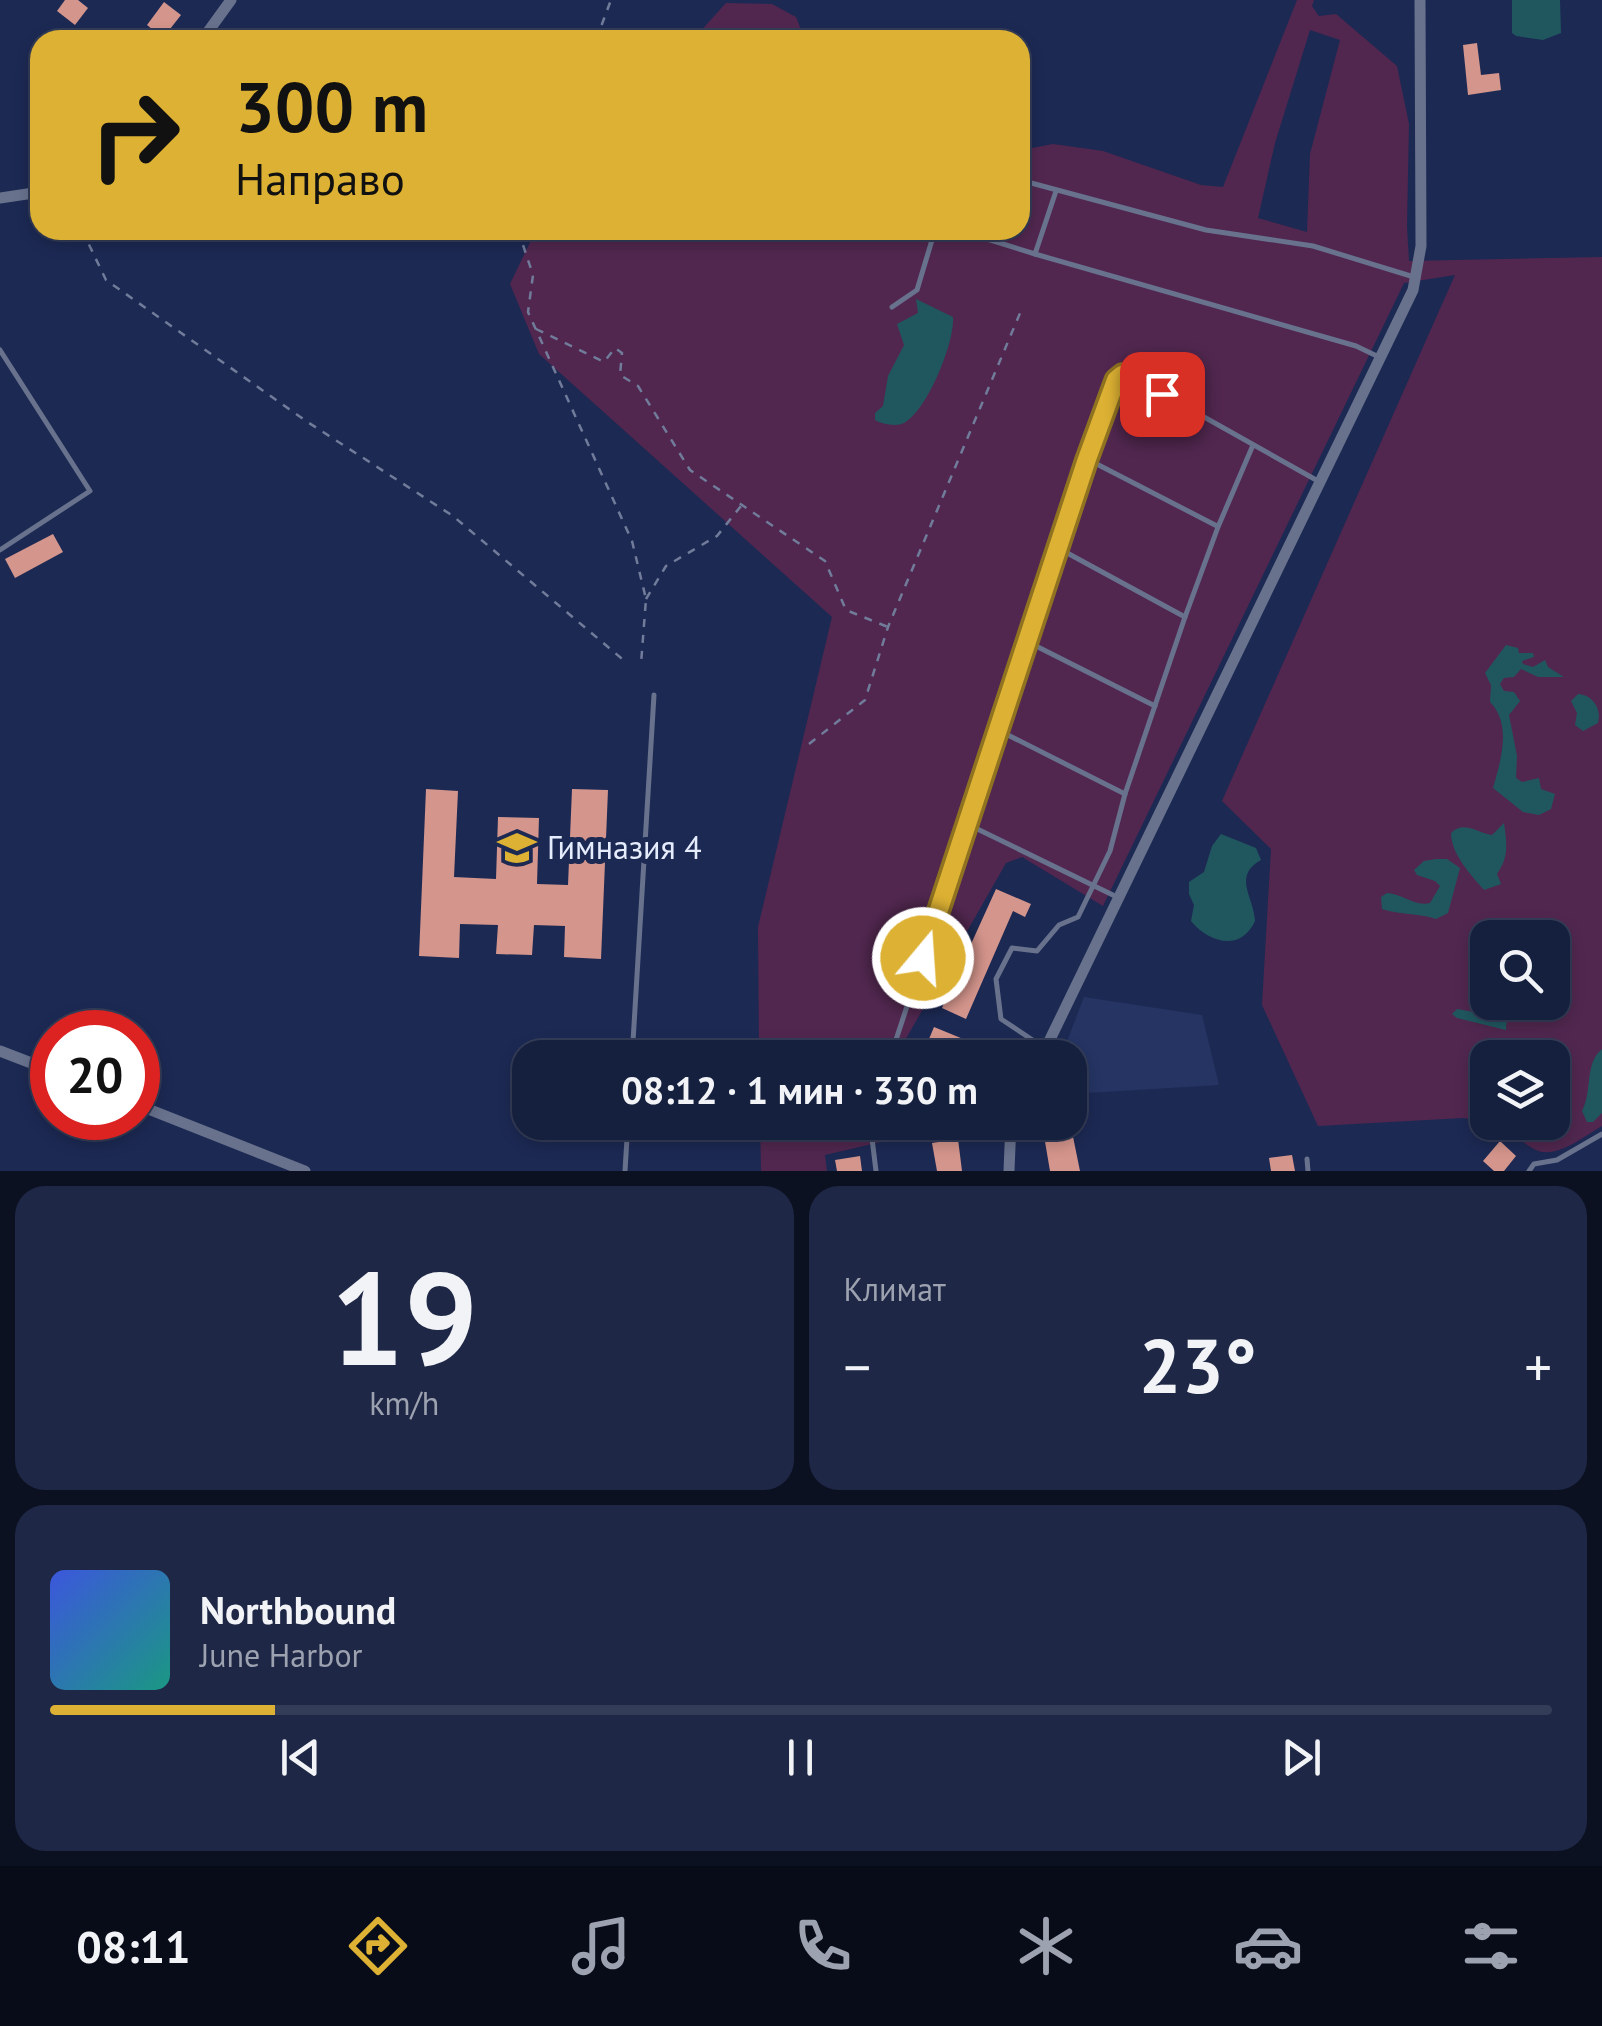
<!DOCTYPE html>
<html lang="ru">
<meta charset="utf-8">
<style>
:root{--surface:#151f3e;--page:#1e2745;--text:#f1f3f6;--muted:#9da2b0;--line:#343d58;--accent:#ddb133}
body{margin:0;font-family:"PT Sans",sans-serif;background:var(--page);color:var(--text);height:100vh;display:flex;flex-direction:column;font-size:38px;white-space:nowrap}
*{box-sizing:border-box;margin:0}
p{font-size:32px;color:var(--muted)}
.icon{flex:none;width:55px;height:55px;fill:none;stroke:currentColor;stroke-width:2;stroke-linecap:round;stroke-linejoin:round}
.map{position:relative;height:1171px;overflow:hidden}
.sheet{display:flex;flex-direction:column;gap:15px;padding:15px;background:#0c1122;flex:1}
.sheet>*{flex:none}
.hud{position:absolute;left:30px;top:30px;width:1000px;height:210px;border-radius:30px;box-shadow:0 5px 15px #0003,0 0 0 2px var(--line);background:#ddb133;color:#111;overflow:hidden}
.buttons{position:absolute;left:1470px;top:920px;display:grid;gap:20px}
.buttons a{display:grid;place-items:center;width:100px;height:100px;border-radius:20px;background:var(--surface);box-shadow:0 5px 15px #0003,0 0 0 2px var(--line);font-size:50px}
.speed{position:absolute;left:30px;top:1010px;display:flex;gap:20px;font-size:50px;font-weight:700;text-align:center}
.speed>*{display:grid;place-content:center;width:130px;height:130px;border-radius:50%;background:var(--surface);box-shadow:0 5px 15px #0003,0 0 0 2px var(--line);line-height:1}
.speed .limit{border:15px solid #d22;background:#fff;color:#111}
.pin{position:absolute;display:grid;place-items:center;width:85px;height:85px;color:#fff;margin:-42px;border-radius:20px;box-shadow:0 5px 15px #0006}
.me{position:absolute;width:110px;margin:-55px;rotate:18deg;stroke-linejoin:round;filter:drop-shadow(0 0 8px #0008)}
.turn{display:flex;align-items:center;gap:35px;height:210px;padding:0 40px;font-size:45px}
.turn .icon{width:130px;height:130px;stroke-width:2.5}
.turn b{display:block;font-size:70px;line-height:85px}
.big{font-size:75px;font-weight:700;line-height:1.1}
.sheet .widget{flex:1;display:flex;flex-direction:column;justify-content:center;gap:15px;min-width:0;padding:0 35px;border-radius:30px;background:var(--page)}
.sheet .dial{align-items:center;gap:0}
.dial b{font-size:130px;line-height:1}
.song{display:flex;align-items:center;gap:30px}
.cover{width:120px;height:120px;border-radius:15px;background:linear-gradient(135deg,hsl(230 70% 55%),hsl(170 70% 35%))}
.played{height:10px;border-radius:5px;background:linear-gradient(90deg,var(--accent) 15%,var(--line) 15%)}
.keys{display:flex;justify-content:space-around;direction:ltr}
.heat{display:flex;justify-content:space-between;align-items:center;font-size:55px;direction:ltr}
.sheet .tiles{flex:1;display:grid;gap:15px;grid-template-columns:1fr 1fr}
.widget:last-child{grid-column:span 2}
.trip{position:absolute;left:512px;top:1040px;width:575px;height:100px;border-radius:30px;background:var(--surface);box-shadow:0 5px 15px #0003,0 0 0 2px var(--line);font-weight:700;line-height:100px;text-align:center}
.tab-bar{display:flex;height:160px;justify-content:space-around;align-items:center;background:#080c19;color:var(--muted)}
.tab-bar .icon{width:70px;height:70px}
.tab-bar .on{color:var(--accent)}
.tab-bar b{font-size:45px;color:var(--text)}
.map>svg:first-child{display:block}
.built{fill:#253463}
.green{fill:#51274f;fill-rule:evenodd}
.water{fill:#20575f}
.building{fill:#d4958c}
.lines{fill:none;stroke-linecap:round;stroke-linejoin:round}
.path{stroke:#717b9a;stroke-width:2.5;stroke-dasharray:8 8;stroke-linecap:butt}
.service{stroke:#68728d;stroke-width:5}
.minor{stroke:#68728d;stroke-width:11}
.route-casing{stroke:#907321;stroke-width:25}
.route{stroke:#ddb133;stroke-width:18}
.labels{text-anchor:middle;stroke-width:10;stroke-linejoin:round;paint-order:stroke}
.poi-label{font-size:32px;fill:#e5ecfc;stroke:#1c2953;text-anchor:start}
</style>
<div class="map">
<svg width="1602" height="1171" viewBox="0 0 1602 1171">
<rect width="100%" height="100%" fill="#1c2953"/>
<path class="built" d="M1084,997L1202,1015L1219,1085L1070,1094V1058L1061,1057Z"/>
<g class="green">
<path d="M1297,0H1314L1312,6L1319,16L1336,14L1397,66L1409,124L1407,227L1409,261L1602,257V1126C1584,1136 1555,1161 1534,1149C1519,1141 1510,1129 1492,1123L1552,1122V1058H1488L1487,1121L1463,1118L1318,1126L1262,1005L1271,849L1222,801L1455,275L1404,283L1103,906L1022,857L1006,863L895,1058L759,1057L758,927L832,617L539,354L510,284L536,230H1020V147L1027,149L1053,144L1103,151L1201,185L1223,187ZM1310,30L1340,40L1310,154L1307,232L1258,218L1275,143ZM1488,938H1552V1002H1488Z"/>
<path d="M726,3L772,4L796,17L805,40H697L698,34Z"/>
<path d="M760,1123H962L825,1155L827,1171H761Z"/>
</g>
<g class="water">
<path d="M1512,0H1560L1561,33L1543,40L1516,36L1512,33Z"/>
<path d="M916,299L953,317C955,342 927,411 904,423C896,427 882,424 875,420V413L883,406L888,376L904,345L897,324L918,313Z"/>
<path d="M1506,645L1518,648L1519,653H1533L1534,657L1522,661L1523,664L1533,667L1545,660L1548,667L1564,677H1538L1521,669L1514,677L1504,678L1500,684L1504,691L1514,692L1520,701L1509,715L1517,756L1516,778L1522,782L1539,778L1541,789L1555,794L1551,809L1539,815L1523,812L1493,788C1501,760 1512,724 1490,702L1491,685L1485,673Z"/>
<path d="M1578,694C1593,695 1602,709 1598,723L1583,731L1575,725L1577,713L1571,701Z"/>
<path d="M1504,823C1507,844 1509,857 1497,874L1501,884L1484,890C1471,875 1451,854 1451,833C1464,820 1477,833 1492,835Z"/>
<path d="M1221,834L1256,848L1261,860C1232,876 1254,897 1255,921C1241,952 1209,943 1191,921L1194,905L1189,894V882L1204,872L1212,846Z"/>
<path d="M1436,859H1447L1460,868L1448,913L1436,919C1418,913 1401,915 1382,909L1381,897L1387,893C1403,894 1415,907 1430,903L1440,886L1435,881L1417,875L1414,870L1424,861Z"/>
<path d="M1495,1003H1516L1507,1015L1506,1030L1457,1018L1452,1014L1457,1009L1491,1015Z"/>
<path d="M1602,1049V1113L1593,1122H1587L1582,1111C1593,1090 1584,1064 1602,1049Z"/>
</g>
<g class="building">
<path d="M65,0H78L88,8L75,25L57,11Z"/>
<path d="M164,2L181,15L163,38L147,25Z"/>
<path d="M1477,43L1481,75L1499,73L1501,90L1468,95L1463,45Z"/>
<path d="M53,534L63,552L15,578L5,559Z"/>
<path d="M426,789L458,791L454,877L496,879L498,817L539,818L537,884L568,885L572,789L608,790L601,959L564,957L565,926L534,925L532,955L496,954L498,925L460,924L459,958L419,956Z"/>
<path d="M996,889L1031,904L1025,917L1013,911L966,1019L942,1008Z"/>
<path d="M934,1027L1007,1057V1058H939L924,1051Z"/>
<path d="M1070,1122L1080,1171H1050L1042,1124Z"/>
<path d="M958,1139L962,1171H937L932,1143Z"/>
<path d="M1500,1141L1516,1156L1504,1171H1494L1483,1161Z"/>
<path d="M1292,1155L1295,1171H1271L1269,1158Z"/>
<path d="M860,1156L862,1171H837L835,1160Z"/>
</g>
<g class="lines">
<g class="path">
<path d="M596,40L611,0"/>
<path d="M82,230L106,280L306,421L453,516L627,663"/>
<path d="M518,230L533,275L528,312L632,541L646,599L641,664"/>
<path d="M536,329L604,362L615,348L622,353L620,375L638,386L690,470L825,561L846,610L888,627"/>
<path d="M646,599L666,566L717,536L741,506"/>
<path d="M809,744L865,700L888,627L1023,306"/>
</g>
<g class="service">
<path d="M1020,180L1206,230L1313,246L1414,277"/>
<path d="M958,230L1035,254L1056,191"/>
<path d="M1035,254L1356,346L1381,358"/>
<path d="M892,307L917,290L935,230"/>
<path d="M0,350L90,491L0,550"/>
<path d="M1087,459L1217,526"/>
<path d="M1058,548L1185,617"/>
<path d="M1028,642L1155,706"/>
<path d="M998,730L1125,794"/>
<path d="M967,824L1117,897"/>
<path d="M1043,1047L1001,1019L996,979L1012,948L1037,951L1059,925L1078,917L1110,851L1125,794L1185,617L1218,527L1253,445"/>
<path d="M632,1058L654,695"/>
<path d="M890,1058L1087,459L1116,381L1122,375L1131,376L1318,481"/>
<path d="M870,1122L876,1171"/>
<path d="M1307,1159L1308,1171"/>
<path d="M625,1171L628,1122"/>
<path d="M1529,1171L1534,1164L1557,1160L1602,1134"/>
</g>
<g class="minor">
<path d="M202,40L231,0"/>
<path d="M0,198L40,192"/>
<path d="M0,1051L52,1071"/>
<path d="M1041,1058L1413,290L1421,246L1420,0"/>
<path d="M138,1105L305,1171"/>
<path d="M1009,1171L1011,1122"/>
</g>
</g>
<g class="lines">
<g class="route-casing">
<path id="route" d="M923,958L1087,459L1116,380L1122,375L1162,394"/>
</g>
<use href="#route" class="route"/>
</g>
<defs>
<g id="school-bare" transform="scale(3)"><path d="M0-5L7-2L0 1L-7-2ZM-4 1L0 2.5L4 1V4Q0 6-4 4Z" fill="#ddb133" stroke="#1c2953" stroke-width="2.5" paint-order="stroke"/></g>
</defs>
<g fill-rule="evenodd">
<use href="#school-bare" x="517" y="848"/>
</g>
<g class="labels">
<g class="poi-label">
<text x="547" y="859">Гимназия 4</text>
</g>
</g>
</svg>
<div class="buttons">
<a><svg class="icon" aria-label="search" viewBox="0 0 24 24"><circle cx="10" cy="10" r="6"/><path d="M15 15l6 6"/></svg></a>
<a><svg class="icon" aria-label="layers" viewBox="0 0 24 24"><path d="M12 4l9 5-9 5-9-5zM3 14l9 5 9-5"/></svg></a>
</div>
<div class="speed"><div class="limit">20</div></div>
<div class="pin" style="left:1162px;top:394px;background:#d93025"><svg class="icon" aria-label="arrive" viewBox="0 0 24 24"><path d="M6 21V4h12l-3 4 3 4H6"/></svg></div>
<svg class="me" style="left:923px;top:958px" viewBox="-20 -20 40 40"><circle r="17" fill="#ddb133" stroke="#fff" stroke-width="3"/><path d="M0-11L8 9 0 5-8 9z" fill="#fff"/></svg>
<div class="trip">08:12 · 1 мин · 330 m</div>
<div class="hud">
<div class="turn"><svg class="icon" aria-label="right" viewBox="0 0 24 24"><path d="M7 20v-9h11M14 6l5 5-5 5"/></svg><div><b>300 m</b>Направо</div></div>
</div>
</div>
<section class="sheet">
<div class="tiles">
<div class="widget dial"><b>19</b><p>km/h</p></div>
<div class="widget"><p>Климат</p>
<div class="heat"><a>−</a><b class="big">23°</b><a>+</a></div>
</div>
<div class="widget">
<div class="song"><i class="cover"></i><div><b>Northbound</b><p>June Harbor</p></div></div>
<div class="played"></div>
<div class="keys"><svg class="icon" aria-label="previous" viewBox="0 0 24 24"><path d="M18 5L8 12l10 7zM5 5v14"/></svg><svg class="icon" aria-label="pause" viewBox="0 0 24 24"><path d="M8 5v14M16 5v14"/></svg><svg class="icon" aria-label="next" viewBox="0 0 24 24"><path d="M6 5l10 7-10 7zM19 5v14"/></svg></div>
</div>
</div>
</section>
<nav class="tab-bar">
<b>08:11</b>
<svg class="icon on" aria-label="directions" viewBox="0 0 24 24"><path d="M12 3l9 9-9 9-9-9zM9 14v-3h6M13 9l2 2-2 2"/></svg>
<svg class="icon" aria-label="music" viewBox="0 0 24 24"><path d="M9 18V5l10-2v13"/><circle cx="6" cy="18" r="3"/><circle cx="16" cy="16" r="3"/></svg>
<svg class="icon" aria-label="phone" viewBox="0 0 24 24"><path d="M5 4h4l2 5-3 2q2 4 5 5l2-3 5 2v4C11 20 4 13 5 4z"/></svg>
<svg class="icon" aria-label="climate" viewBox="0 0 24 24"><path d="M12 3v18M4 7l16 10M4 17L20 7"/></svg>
<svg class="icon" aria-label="car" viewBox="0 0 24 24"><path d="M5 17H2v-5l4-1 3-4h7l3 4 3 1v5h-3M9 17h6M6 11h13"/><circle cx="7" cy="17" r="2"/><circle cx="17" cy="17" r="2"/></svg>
<svg class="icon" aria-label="filters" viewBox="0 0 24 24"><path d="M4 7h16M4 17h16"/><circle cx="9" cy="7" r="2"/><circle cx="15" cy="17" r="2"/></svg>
</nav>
